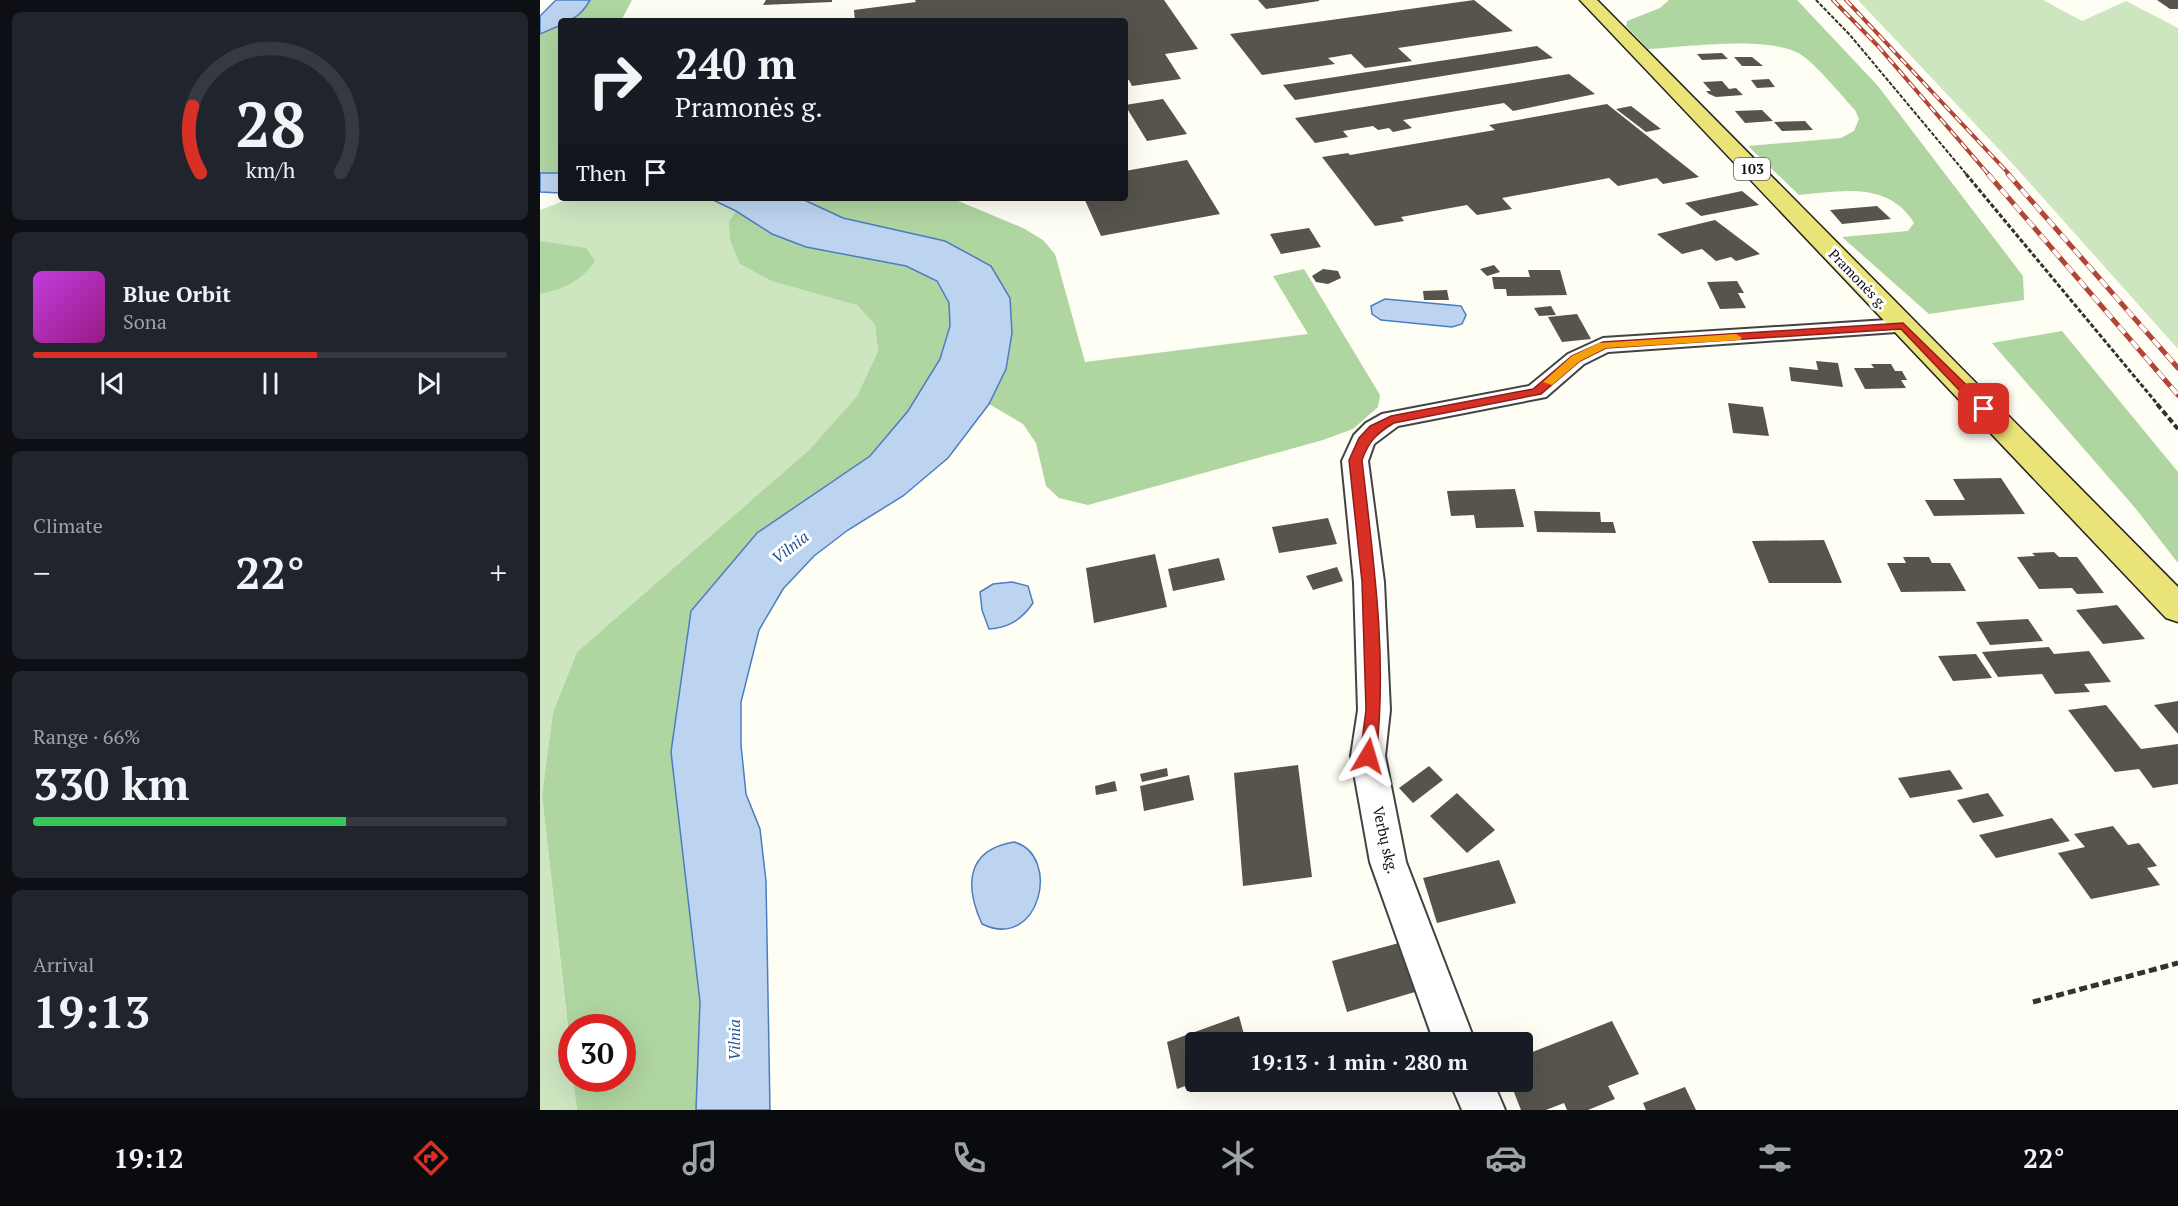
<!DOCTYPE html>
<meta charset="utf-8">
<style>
:root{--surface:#171b24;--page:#20242c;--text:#f1f3f6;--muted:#9ea1a6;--line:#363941;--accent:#d93025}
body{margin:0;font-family:"PT Serif",serif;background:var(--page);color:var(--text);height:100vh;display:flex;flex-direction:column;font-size:22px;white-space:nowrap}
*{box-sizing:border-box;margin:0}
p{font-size:20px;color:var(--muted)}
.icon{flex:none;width:33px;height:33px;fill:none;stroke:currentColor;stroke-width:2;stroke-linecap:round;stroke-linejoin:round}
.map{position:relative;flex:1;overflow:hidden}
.panel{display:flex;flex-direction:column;gap:12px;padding:12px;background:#0d0f14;width:540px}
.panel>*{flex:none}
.guide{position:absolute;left:18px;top:18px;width:570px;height:183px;border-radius:6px;box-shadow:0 6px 24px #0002;background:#171b24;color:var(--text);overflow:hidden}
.speed{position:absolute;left:18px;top:1014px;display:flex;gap:12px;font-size:30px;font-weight:700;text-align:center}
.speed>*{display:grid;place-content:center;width:78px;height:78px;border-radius:50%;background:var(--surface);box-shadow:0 6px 24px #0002;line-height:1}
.speed .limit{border:9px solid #d22;background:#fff;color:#111}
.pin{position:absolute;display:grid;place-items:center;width:51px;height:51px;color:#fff;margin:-26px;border-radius:12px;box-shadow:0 3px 9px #0006}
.me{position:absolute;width:66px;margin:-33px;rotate:7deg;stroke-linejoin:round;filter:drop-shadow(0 0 4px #0008)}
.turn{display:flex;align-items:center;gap:21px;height:126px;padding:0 18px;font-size:27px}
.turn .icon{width:78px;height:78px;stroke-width:2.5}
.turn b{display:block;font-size:42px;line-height:51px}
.then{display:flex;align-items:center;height:57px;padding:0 18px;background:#0003;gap:12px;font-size:22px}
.big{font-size:45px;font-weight:800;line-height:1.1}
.panel .widget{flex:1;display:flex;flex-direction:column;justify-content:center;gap:9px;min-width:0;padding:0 21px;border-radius:9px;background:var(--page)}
.panel .dial{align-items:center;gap:0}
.dial svg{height:156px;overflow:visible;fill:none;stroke:var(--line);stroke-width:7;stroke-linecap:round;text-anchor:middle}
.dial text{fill:var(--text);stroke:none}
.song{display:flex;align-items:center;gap:18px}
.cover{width:72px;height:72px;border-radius:9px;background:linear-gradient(135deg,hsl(290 70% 55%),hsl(310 70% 35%))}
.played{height:6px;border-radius:3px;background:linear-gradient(90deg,var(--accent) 60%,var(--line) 60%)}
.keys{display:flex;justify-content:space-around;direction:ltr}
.heat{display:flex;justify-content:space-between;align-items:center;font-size:33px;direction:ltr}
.charge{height:9px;border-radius:4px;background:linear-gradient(90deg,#34c759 66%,var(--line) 0)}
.trip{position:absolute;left:645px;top:1032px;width:348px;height:60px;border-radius:6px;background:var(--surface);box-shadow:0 6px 24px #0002;font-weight:800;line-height:60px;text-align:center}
.menu{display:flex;height:96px;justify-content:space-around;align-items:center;background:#090b0e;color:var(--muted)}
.menu .icon{width:42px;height:42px}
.menu .current{color:var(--accent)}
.menu b{font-size:27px;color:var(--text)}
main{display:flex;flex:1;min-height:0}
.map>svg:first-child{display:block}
.green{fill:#cde6c0}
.forest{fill:#afd5a1}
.water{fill:#bdd4f0;stroke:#4c7dc0;stroke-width:1.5}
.building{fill:#57534d}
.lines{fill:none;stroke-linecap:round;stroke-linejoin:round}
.street-casing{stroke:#434343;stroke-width:4}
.primary-casing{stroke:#212121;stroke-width:3}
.path-far3{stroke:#323232;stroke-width:2;stroke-dasharray:4 1.5;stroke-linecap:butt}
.path-far2{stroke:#323232;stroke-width:3;stroke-dasharray:4.5 2;stroke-linecap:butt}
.path-far1{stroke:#323232;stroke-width:4;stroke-dasharray:6 3;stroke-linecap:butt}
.path{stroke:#323232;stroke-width:5;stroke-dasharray:8 4;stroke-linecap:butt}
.street{fill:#fff;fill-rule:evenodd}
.primary{fill:#eae377;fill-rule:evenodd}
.rail-far1-casing{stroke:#b24535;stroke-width:4}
.rail-casing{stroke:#b24535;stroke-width:5}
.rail-far1{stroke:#fff;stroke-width:2;stroke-dasharray:8;stroke-linecap:butt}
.rail{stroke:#fff;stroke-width:4;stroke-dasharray:10;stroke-linecap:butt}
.route{fill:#d93025;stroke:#8d1f18;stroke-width:1.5}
.slow{fill:#f59e0b}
.labels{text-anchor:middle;stroke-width:6;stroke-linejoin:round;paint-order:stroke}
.shield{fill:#fff;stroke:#585858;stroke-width:1.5}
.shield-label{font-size:14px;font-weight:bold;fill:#101010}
.far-street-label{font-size:14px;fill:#101010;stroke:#fff}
.street-label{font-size:15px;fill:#101010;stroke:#fff}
.water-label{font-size:16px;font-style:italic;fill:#255196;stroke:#fff}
</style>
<main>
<section class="panel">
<div class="widget dial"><svg viewBox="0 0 100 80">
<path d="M14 69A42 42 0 1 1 86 69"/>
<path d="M14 69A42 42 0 0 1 10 35" stroke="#d93025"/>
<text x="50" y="56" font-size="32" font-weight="700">28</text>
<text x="50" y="72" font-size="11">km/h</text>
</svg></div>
<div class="widget">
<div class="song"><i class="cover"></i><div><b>Blue Orbit</b><p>Sona</p></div></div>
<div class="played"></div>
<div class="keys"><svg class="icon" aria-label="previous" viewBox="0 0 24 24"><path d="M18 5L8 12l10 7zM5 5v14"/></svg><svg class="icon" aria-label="pause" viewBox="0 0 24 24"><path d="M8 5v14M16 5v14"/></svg><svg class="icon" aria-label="next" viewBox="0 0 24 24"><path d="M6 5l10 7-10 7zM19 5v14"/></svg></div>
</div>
<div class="widget"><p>Climate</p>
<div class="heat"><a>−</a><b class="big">22°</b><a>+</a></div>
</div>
<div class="widget"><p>Range · 66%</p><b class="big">330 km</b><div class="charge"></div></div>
<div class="widget"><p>Arrival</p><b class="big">19:13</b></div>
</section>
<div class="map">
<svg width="1638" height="1110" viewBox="0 0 1638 1110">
<rect width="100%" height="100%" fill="#fefef4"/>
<g class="green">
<path d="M1318,0H1503L1542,21L1586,1L1638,28V349L1470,161Z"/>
<path d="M31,198H169L196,211L189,221L317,305L335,325L338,351L317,396L269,450L37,652L13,712L2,795L37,1110H0V294L13,291L15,245L0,241V210Z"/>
</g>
<g class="forest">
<path d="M50,0H92L81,21H28L40,14Z"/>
<path d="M1129,0H1257L1338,86L1483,276L1484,300L1389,314L1302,237L1368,231L1374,223C1349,181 1300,191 1259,195L1208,146L1301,138L1314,131L1319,119L1315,110C1302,96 1275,63 1260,54C1229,35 1145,47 1108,49L1086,26L1087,21L1120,8Z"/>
<path d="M21,25V173H0V34Z"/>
<path d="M260,198H411L483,228L503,240L515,254L545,362L768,334L733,276L764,269L840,395L838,407L813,429L783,440L548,505L519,498L506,486L496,443L483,424L449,404L466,369L405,241L303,218Z"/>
<path d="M196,211L232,234L266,247L366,266L397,281L409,303L410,327L400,359L368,411L330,456L217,533L151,611L131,752L160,1002L156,1110H37L33,1079L82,1078V1028H32V1063L2,795L13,712L37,652L269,450L317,396L338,351L335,325L317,305L232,281L200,264L190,240L189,221Z"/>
<path d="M0,241L46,248L55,261C41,281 24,289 0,294Z"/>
<path d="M1522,331L1638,472V563L1596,509L1452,343Z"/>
</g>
<g class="water">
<path d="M16,0H50C43,12 35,21 21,21V25L0,34V16Z"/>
<path d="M0,173H21V193L0,192Z"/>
<path d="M169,198H260L303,218L405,241L451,266L470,298L472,333L466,369L449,404L408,458L363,496L308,530L274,556L243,589L219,630L201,702V745L206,794L220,829L226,881L230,1110H156L160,1002L131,752L151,611L217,533L330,456L368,411L400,359L410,326L409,303L397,281L366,266L266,247L232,234L196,211Z"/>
<path d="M845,299L921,306L926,315L922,324L912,327L841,320L832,314L831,306Z"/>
<path d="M472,582L488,586L493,603C482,619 469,628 449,629L442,610L440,592L453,584Z"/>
<path d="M474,842C522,855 500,952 442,924C425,887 425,850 474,842Z"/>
</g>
<g class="building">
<path d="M226,0H292V2L223,5Z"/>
<path d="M375,0H624L658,49L625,54L641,79L592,86L589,80L585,81V21H315L314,10L376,2Z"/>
<path d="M718,0H779V1L726,9Z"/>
<path d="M934,0L973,31L858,48L872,61L825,68L811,54L788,58L795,64L722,75L690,34Z"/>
<path d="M1617,0H1638V9H1630Z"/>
<path d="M997,46L1013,58L755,100L743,85Z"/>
<path d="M1182,53L1188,59L1162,60L1157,54Z"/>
<path d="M1194,57H1212L1223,66H1202Z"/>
<path d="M1029,74L1055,94L973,111L964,103L863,120L872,128L853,132L849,128L838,130L833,126L803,131L808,137L775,143L755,118Z"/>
<path d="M1229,79L1235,87L1217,88L1211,80Z"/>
<path d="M1182,81L1189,89L1196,88L1203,95L1176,97L1169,94L1166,91H1171L1163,82Z"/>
<path d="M623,99L647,134L607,141L585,105Z"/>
<path d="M1067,104L1159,177L1123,184L1117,178L1078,186L1069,178L962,198L972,209L937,215L927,205L861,217L864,221L835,226L782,157L808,153L810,155L955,130L949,125Z"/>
<path d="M1091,106L1121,129L1106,132L1076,109Z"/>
<path d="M1222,110L1233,121L1205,123L1195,111Z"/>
<path d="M1265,121L1273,130L1242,131L1234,122Z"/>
<path d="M647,160L680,214L561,236L544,198H585V171Z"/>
<path d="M1202,191L1219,205L1161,216L1145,203Z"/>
<path d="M1337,206L1351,219L1302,224L1290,210Z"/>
<path d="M1175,220L1220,254L1196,261L1191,257L1176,261L1162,249L1142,254L1117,234Z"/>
<path d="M769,228L781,247L741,254L730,234Z"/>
<path d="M954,265L960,272L947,276L940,269Z"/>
<path d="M783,269L798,271L801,278L788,284L776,282L772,276Z"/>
<path d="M988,270H1020L1027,295L967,296L966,289H954L952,277H990Z"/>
<path d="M1197,281L1204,293H1198L1206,308L1180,309L1167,282Z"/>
<path d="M907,290L909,300H884L883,291Z"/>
<path d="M1011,306L1016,315L999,316L994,308Z"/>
<path d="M1037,314L1051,339L1022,342L1008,317Z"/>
<path d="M1276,361L1298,363L1303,387L1251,381L1249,367L1278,370Z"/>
<path d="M1331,364H1351L1355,371H1362L1367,380H1361L1366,388L1325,389L1314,368H1334Z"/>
<path d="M1188,403L1223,407L1229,436L1193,433Z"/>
<path d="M1461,478L1485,514L1394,516L1385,500H1425L1413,479Z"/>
<path d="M975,489L984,527L936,528L934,515L911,516L907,491Z"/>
<path d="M994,511L1060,512L1061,522H1073L1076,533L997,532Z"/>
<path d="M788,518L797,544L739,553L732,527Z"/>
<path d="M1284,540L1302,583H1229L1212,541Z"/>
<path d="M1514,552L1519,557H1537L1564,593L1537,594L1532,588L1499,589L1477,557L1495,556L1492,553Z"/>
<path d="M615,554L627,607L554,623L546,568Z"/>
<path d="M1363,557H1389L1392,563H1410L1426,591L1361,592L1347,563H1366Z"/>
<path d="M679,558L685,580L633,591L628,569Z"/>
<path d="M797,567L803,581L773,590L766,576Z"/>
<path d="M1577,605L1605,639L1563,644L1536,610Z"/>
<path d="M1488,619L1503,641L1450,645L1436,622Z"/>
<path d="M1509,647L1514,654L1549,651L1571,682L1544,684L1550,692L1515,694L1502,674L1458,677L1442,652Z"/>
<path d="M1436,654L1452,678L1413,681L1398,656Z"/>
<path d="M1638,701V734L1614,705Z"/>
<path d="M1566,705L1601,749L1638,744V784L1613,788L1599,769L1575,772L1528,710Z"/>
<path d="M758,765L772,877L703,886L694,773Z"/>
<path d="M889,766L903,780L873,803L859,788Z"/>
<path d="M627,768L628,776L602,782L600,774Z"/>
<path d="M1410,770L1423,789L1370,798L1358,778Z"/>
<path d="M649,775L654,800L604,811L600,786Z"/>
<path d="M575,781L577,791L556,795L555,786Z"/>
<path d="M917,793L955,830L927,853L890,816Z"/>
<path d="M1448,793L1464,816L1433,823L1417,800Z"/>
<path d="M1512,818L1530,841L1456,858L1439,835Z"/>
<path d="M1573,826L1588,845L1599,843L1617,866L1607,868L1620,885L1551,899L1518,853L1545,847L1534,834Z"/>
<path d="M959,860L976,903L897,923L883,878Z"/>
<path d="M859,943L875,992L807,1012L792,961Z"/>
<path d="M699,1016L706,1042H656V1082L637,1089L627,1042Z"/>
<path d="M1072,1021L1099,1074L1068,1086L1075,1099L1048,1110H1027L1024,1103L1006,1110H981L970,1082H982V1056Z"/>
<path d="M1145,1087L1156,1110H1106L1103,1103Z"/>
</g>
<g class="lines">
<g class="street-casing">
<g id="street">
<path d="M1363,319L1371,321L1374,326L1371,331L1068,352L1044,364L1006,397L858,426L834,444L828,461L844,582L850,710L845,756L866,862L935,1042H894L830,862L811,756L818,710L814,582L802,461L814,435L826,423L842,414L989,386L1028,354L1063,338Z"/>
<path d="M910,1082H953L965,1110H922Z"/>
</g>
</g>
<g class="primary-casing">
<path id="primary" d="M1040,0H1057L1638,587V622L1626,618Z"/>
</g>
<path class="path-far3" d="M1276,0L1310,35L1427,175"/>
<path class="path-far2" d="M1426,174L1619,406"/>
<path class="path-far1" d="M1617,404L1638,429"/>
<path class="path" d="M1493,1002L1638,963"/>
<use href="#street" class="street"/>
<use href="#primary" class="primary"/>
<g class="rail-far1-casing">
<g id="rail-far1">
<path d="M1293,0L1338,46L1449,175"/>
<path d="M1306,0L1470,175"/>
</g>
</g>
<g class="rail-casing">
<g id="rail">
<path d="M1448,174L1638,395"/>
<path d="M1468,174L1638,368"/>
</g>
</g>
<use href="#rail-far1" class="rail-far1"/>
<use href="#rail" class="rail"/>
</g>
<path class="route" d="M1363,323L1448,406V412H1440L1361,329L1066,348L1040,361L1001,394L854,423C837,433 829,441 822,460C833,558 848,658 836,756L834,761H822L820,756L826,710L822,582L809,460L819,438L830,426L851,416L993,389L1032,356L1063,342Z"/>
<path class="slow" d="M1196,334L1202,338L1200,340L1066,348L1040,361L1012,385L1003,382L1032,356L1059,343Z"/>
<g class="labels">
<rect class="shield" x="1194" y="158" width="36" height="22" rx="4.5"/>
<g class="shield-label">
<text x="1212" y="174">103</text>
</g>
<g class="far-street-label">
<text transform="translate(1318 279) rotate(46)" y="5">Pramonės g.</text>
</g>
<g class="street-label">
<text transform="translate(845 840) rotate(77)" y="5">Verbų skg.</text>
</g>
<g class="water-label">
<text transform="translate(250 547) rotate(-38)" y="6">Vilnia</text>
<text transform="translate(194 1040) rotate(-90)" y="6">Vilnia</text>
</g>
</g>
</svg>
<div class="speed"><div class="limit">30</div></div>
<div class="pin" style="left:1444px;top:409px;background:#d93025"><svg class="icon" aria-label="arrive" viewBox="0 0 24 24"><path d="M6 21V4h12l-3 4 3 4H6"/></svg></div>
<svg class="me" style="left:828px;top:756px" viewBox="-20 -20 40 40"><path d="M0-17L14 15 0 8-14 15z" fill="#d93025" stroke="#fff" stroke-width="4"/></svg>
<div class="trip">19:13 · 1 min · 280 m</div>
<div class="guide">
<div class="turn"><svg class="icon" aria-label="right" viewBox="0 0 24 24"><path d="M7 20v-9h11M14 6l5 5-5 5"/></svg><div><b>240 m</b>Pramonės g.</div></div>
<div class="then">Then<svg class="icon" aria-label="arrive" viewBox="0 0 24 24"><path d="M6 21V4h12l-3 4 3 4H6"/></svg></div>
</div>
</div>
</main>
<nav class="menu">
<b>19:12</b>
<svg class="icon current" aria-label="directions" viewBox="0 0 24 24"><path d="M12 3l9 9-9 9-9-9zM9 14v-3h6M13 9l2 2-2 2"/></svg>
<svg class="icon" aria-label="music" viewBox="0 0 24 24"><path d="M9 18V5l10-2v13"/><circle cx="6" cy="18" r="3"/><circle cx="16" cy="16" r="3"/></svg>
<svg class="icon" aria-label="phone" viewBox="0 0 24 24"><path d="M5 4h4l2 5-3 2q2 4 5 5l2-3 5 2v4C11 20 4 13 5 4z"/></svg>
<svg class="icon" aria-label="climate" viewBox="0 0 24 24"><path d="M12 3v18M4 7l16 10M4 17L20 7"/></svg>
<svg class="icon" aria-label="car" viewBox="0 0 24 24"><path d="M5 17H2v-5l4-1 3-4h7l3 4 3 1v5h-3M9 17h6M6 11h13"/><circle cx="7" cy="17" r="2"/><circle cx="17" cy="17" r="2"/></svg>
<svg class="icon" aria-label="filters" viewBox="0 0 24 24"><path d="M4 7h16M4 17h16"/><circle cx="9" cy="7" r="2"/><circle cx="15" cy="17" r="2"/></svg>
<b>22°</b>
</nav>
